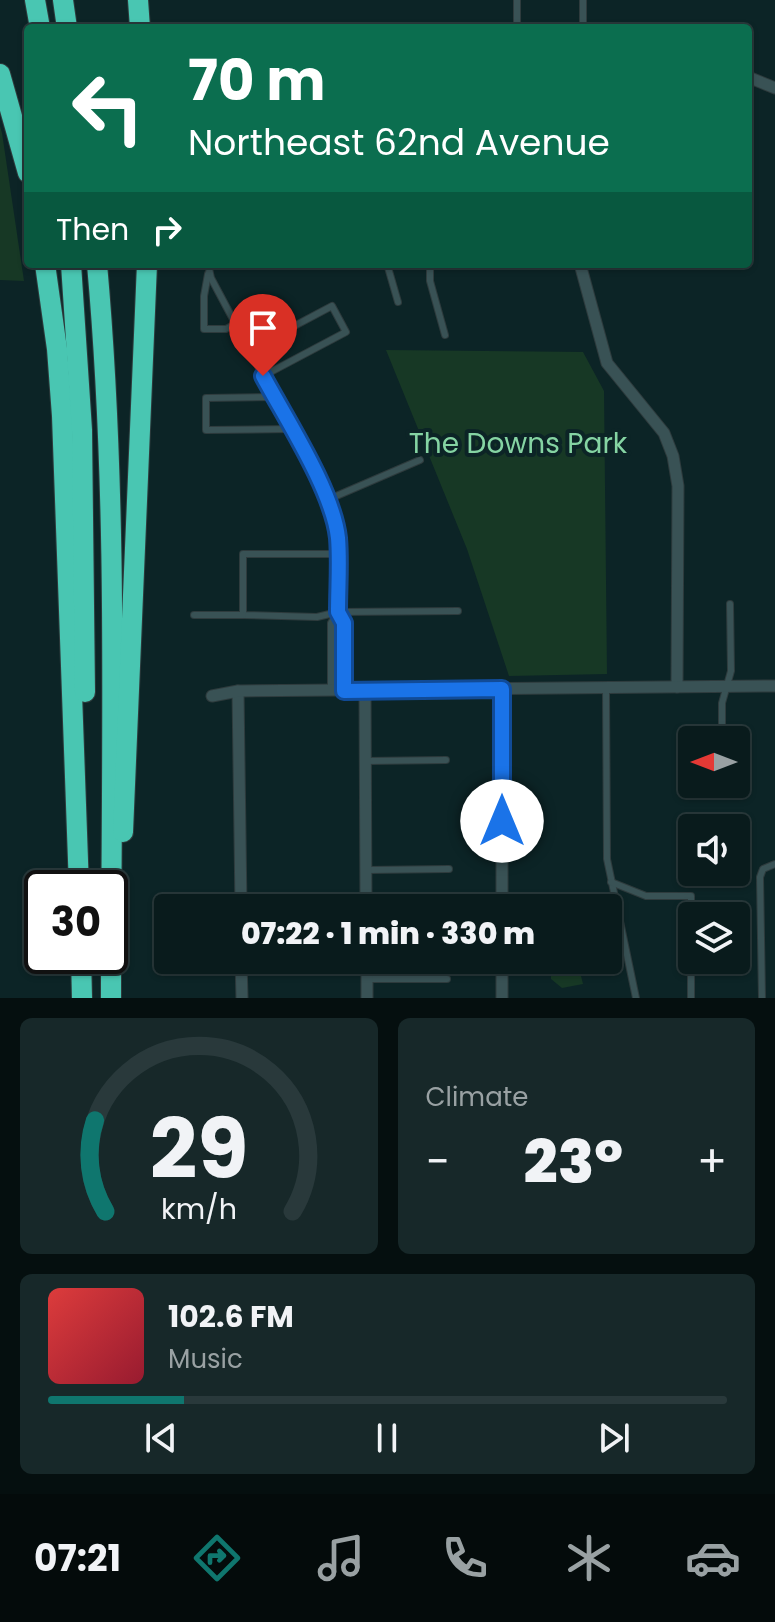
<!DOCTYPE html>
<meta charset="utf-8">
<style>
:root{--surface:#091b1c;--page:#172829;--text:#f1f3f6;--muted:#99a1a3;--line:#29393b;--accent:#0f766e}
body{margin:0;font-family:Poppins,sans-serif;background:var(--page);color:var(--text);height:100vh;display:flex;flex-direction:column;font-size:30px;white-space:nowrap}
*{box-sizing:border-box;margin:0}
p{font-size:26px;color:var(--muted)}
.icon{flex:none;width:44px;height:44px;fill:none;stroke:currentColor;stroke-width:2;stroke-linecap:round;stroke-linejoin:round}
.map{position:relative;height:998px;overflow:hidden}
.sheet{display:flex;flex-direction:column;gap:20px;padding:20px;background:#050f0f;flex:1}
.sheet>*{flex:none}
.banner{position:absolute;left:24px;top:24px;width:728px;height:244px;border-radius:8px;box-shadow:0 2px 6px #0004,0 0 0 2px var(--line);background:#0b6e4f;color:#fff;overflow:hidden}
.needle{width:52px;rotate:270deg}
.controls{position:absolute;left:678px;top:726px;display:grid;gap:16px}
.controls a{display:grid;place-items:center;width:72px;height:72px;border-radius:8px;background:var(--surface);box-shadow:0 2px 6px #0004,0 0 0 2px var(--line);font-size:40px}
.speed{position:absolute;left:24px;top:870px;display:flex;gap:16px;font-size:40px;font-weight:700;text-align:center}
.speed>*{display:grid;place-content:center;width:104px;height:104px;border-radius:50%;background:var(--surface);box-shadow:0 2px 6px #0004,0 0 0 2px var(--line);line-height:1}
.speed .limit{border:4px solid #111;border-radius:12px;background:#fff;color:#111}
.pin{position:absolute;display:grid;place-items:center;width:68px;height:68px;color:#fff;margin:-82px -34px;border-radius:50% 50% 50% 0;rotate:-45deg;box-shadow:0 0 8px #0007}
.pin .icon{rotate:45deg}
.me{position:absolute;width:88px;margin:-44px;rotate:0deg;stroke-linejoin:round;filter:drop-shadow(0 0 6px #0008)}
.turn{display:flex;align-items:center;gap:28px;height:168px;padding:0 32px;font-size:36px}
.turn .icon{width:104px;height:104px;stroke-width:2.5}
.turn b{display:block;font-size:56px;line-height:68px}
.then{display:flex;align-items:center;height:76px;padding:0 32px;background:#0003;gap:16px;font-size:30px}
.big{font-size:60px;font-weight:800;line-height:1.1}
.sheet .widget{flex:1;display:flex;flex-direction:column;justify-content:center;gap:12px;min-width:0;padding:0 28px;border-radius:12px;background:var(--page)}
.sheet .dial{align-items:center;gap:0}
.dial svg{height:208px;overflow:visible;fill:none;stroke:var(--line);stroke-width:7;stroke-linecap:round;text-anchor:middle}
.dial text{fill:var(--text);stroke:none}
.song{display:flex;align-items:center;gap:24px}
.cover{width:96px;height:96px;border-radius:12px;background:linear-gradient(135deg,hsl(0 70% 55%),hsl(350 70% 35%))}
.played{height:8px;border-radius:4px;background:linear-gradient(90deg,var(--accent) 20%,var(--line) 20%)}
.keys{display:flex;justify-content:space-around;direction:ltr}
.heat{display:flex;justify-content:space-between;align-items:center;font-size:44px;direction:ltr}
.sheet .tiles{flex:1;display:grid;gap:20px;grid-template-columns:1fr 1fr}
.widget:last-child{grid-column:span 2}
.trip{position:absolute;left:154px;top:894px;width:468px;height:80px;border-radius:8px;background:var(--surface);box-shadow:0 2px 6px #0004,0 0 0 2px var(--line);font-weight:800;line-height:80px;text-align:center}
.tab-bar{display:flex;height:128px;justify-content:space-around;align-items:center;background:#040b0b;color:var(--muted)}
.tab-bar .icon{width:56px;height:56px}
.tab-bar .active{color:var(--accent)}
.tab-bar b{font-size:36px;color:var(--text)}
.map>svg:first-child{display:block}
.green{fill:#173825}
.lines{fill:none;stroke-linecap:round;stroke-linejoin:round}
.service-casing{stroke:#2e3b3d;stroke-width:8}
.minor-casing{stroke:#2e3b3d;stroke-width:13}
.motorway-casing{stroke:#2e3b3d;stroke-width:22}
.service{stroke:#395255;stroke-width:6}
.minor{stroke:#395255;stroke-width:11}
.motorway{stroke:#49c6b2;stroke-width:20}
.route-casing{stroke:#114b97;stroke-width:20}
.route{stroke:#1a73e8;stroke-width:14}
.labels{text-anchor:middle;stroke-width:8;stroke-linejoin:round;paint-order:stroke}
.park-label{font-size:28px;fill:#85d4a3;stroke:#0c2426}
</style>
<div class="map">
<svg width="775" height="998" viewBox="0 0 775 998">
<rect width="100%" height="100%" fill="#0c2426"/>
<g class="green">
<path d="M0,126L2,133L24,281L0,280Z"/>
<path d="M386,350L583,352L604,391L607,674L509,676L467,549Z"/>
<path d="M551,960H577L583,984L562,988L551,979Z"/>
</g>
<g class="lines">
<g class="service-casing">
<g id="service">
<path d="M517,0V28"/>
<path d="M583,0V28"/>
<path d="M672,28H716"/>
<path d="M208,264L211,278L315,473L329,507L338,535V612L344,623V691"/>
<path d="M387,264L398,302"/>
<path d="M430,264V281L445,335"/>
<path d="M208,274L204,296V329H226L235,324"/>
<path d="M249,350L332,306L346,332L263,376"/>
<path d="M275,397L206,398V430L291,429"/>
<path d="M327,500L420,460"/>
<path d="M338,554H243V615L317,617L338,612L458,611"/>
<path d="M194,615H243"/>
<path d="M606,688L607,859L636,998"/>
<path d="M331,690V623L338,612"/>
<path d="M722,740V703L731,671L730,604"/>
<path d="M366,761L446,760"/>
<path d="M723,784V791"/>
<path d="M366,870L449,869"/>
<path d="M611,882L646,896H691V998"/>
<path d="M367,979H447"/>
<path d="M762,998L760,877L763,869L775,864"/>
</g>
</g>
<g class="minor-casing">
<g id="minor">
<path d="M748,77L775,88"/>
<path d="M580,264L607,363L664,433L673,456L678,486L677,687"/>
<path d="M502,689V908"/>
<path d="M365,690L366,908"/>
<path d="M238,691L241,908"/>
<path d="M212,696L238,691L775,686"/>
<path d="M241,960L242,998"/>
<path d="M367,960V998"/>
<path d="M502,960V998"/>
</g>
</g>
<g class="motorway-casing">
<g id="motorway">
<path d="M35,0L40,28"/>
<path d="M63,0L67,28"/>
<path d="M138,0L140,28"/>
<path d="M0,74L28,173"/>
<path d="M45,264L57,349L62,416L79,888"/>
<path d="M71,264L82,430L85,692"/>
<path d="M97,264C119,508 111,754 111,998"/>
<path d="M123,832L147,264"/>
<path d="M81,956L82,998"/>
</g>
</g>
<use href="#service" class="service"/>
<use href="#minor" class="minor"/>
<use href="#motorway" class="motorway"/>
</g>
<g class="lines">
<g class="route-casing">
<path id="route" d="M263,376C286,419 333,491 338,538C340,562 338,587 338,612L344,623V691L502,689V821"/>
</g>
<use href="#route" class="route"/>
</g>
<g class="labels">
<g class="park-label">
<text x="518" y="453">The Downs Park</text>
</g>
</g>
</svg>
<div class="controls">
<a><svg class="needle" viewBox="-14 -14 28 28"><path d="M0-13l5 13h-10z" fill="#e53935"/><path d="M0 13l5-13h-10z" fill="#99a1a3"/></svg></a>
<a><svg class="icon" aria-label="sound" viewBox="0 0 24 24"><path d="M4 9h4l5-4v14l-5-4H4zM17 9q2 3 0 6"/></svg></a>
<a><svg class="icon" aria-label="layers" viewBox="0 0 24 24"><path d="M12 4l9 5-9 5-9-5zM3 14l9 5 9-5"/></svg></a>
</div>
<div class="speed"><div class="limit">30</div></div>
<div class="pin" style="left:263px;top:376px;background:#d93025"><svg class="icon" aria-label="arrive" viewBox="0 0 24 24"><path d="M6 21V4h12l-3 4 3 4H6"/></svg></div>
<svg class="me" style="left:502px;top:821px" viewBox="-20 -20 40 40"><circle r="19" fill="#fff"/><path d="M0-13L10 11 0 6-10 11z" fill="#1a73e8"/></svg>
<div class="trip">07:22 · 1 min · 330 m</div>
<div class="banner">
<div class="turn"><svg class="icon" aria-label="left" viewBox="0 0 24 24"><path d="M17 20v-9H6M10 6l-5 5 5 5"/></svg><div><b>70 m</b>Northeast 62nd Avenue</div></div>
<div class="then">Then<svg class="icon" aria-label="right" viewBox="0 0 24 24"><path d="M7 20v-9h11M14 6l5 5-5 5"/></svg></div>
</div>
</div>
<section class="sheet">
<div class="tiles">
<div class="widget dial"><svg viewBox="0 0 100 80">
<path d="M14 69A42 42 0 1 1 86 69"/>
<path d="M14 69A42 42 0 0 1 10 34" stroke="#0f766e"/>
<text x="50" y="56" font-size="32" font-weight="700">29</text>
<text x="50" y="72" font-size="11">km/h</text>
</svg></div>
<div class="widget"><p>Climate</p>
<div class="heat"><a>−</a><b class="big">23°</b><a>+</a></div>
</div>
<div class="widget">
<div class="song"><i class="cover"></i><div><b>102.6 FM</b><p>Music</p></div></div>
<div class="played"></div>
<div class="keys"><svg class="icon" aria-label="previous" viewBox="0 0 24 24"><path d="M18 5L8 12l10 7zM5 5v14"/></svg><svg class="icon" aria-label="pause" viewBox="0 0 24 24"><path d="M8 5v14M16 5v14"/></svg><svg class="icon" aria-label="next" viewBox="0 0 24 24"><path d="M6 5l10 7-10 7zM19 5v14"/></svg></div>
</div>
</div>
</section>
<nav class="tab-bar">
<b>07:21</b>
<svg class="icon active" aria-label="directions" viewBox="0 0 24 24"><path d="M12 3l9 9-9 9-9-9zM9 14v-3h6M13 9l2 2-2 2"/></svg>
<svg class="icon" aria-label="music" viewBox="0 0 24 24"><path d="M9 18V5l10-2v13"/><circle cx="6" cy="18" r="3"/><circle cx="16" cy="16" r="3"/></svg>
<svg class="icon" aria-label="phone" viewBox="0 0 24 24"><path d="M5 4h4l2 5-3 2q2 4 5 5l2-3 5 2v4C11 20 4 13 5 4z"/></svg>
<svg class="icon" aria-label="climate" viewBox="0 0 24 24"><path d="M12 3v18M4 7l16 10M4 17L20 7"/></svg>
<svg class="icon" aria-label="car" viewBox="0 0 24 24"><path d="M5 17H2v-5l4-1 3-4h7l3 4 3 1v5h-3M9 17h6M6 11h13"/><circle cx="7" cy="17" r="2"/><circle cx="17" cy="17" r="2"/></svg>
</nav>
